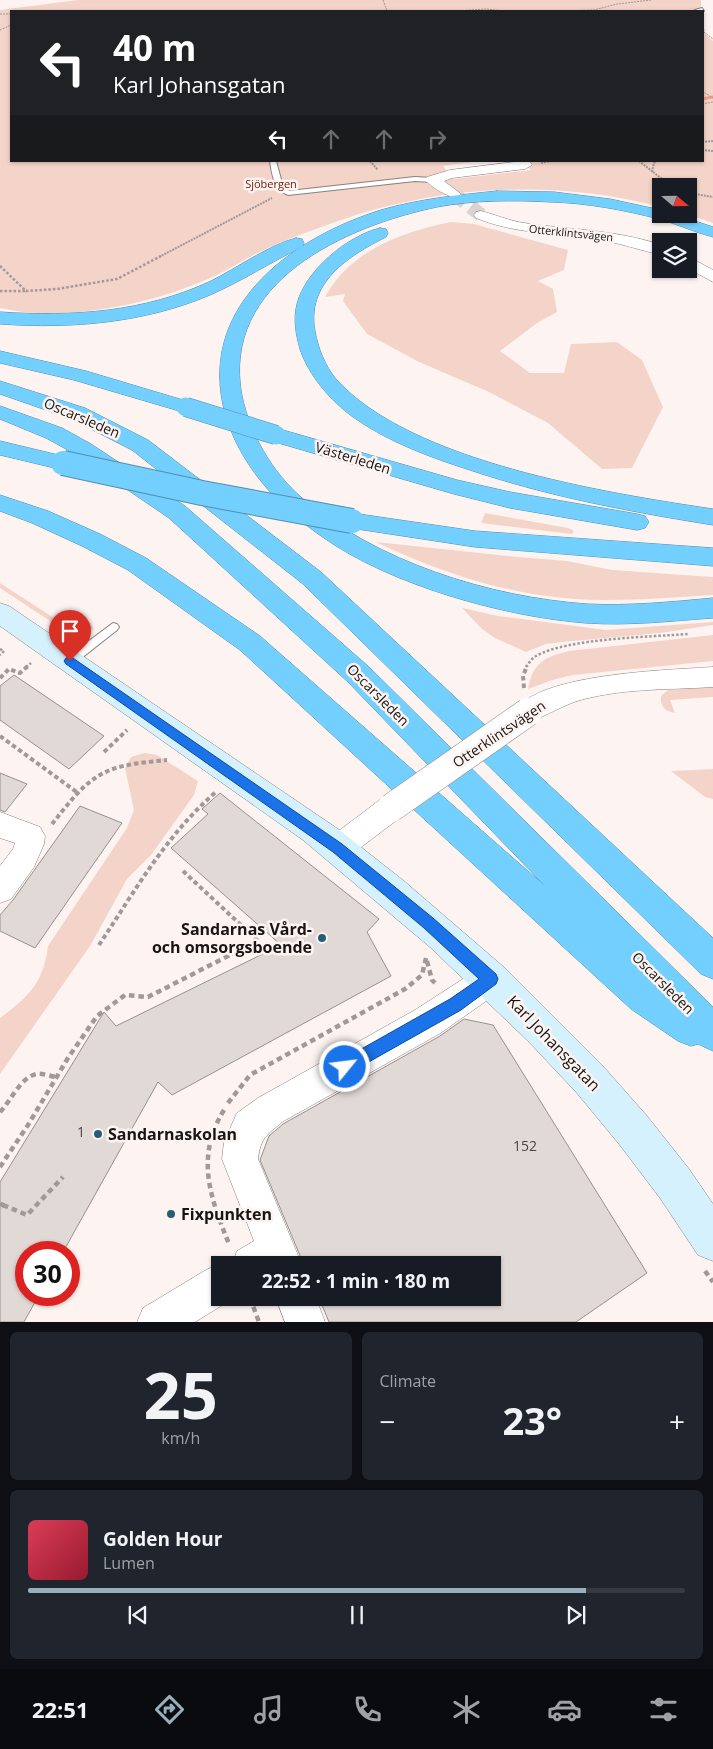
<!DOCTYPE html>
<meta charset="utf-8">
<style>
:root{--surface:#171b24;--page:#20242c;--text:#f1f3f6;--muted:#9ea1a6;--line:#363941;--accent:#96b0bd}
body{margin:0;font-family:"Open Sans",sans-serif;background:var(--page);color:var(--text);height:100vh;display:flex;flex-direction:column;font-size:19px;white-space:nowrap}
*{box-sizing:border-box;margin:0}
p{font-size:16px;color:var(--muted)}
.icon{flex:none;width:28px;height:28px;fill:none;stroke:currentColor;stroke-width:2;stroke-linecap:round;stroke-linejoin:round}
.map{position:relative;height:1322px;overflow:hidden}
.sheet{display:flex;flex-direction:column;gap:10px;padding:10px;background:#0d0f14;flex:1}
.sheet>*{flex:none}
.banner{position:absolute;left:10px;top:10px;width:694px;height:152px;border-radius:0px;box-shadow:0 1px 4px #0004;background:#202124;color:#fff;overflow:hidden}
.needle{width:32px;rotate:110deg}
.controls{position:absolute;left:652px;top:178px;display:grid;gap:10px}
.controls a{display:grid;place-items:center;width:45px;height:45px;border-radius:0px;background:var(--surface);box-shadow:0 1px 4px #0004;font-size:25px}
.speed{position:absolute;left:15px;top:1241px;display:flex;gap:10px;font-size:25px;font-weight:700;text-align:center}
.speed>*{display:grid;place-content:center;width:65px;height:65px;border-radius:50%;background:var(--surface);box-shadow:0 1px 4px #0004;line-height:1}
.speed .limit{border:8px solid #d22;background:#fff;color:#111}
.pin{position:absolute;display:grid;place-items:center;width:42px;height:42px;color:#fff;margin:-51px -21px;border-radius:50% 50% 50% 0;rotate:-45deg;box-shadow:0 0 5px #0007}
.pin .icon{rotate:45deg}
.me{position:absolute;width:55px;margin:-28px;rotate:61deg;stroke-linejoin:round;filter:drop-shadow(0 0 4px #0008)}
.turn{display:flex;align-items:center;gap:18px;height:105px;padding:0 20px;font-size:22px}
.turn .icon{width:65px;height:65px;stroke-width:2.5}
.turn b{display:block;font-size:35px;line-height:42px}
.lanes{display:flex;align-items:center;height:48px;padding:0 20px;background:#0003;justify-content:center;gap:25px;direction:ltr}
.lanes .off{opacity:.35}
.big{font-size:38px;font-weight:700;line-height:1.1}
.sheet .widget{flex:1;display:flex;flex-direction:column;justify-content:center;gap:8px;min-width:0;padding:0 18px;border-radius:8px;background:var(--page)}
.sheet .dial{align-items:center;gap:0}
.dial b{font-size:65px;line-height:1}
.song{display:flex;align-items:center;gap:15px}
.cover{width:60px;height:60px;border-radius:8px;background:linear-gradient(135deg,hsl(350 70% 55%),hsl(350 70% 35%))}
.played{height:5px;border-radius:2px;background:linear-gradient(90deg,var(--accent) 85%,var(--line) 85%)}
.keys{display:flex;justify-content:space-around;direction:ltr}
.heat{display:flex;justify-content:space-between;align-items:center;font-size:28px;direction:ltr}
.sheet .tiles{flex:1;display:grid;gap:10px;grid-template-columns:1fr 1fr}
.widget:last-child{grid-column:span 2}
.trip{position:absolute;left:211px;top:1256px;width:290px;height:50px;border-radius:0px;background:var(--surface);box-shadow:0 1px 4px #0004;font-weight:700;line-height:50px;text-align:center}
.dock{display:flex;height:80px;justify-content:space-around;align-items:center;background:#090b0e;color:var(--muted)}
.dock .icon{width:35px;height:35px}
.dock .current{color:var(--accent)}
.dock b{font-size:22px;color:var(--text)}
.map>svg:first-child{display:block}
.green{fill:#f4d3c9}
.lines{fill:none;stroke-linecap:round;stroke-linejoin:round}
.stream{stroke:#f79f85;stroke-width:3}
.building{fill:#e1d9d6;stroke:#98908d}
.street-tunnel{stroke:#dbd3d1;stroke-width:14;stroke-dasharray:14 7;stroke-linecap:butt}
.lane-casing{stroke:#88807e;stroke-width:2}
.street-casing{stroke:#88807e;stroke-width:1}
.secondary-casing{stroke:#88807e;stroke-width:1}
.highway-casing{stroke:#538eab;stroke-width:1}
.path-far4{stroke:#a09998;stroke-width:1;stroke-dasharray:2 1;stroke-linecap:butt}
.path-far3{stroke:#a09998;stroke-width:2;stroke-dasharray:2 1;stroke-linecap:butt}
.path-far2{stroke:#a09998;stroke-width:2.5;stroke-dasharray:2.5 2;stroke-linecap:butt}
.path-far1{stroke:#a09998;stroke-width:4;stroke-dasharray:4.5 3;stroke-linecap:butt}
.path{stroke:#a09998;stroke-width:4.5;stroke-dasharray:5.5 4;stroke-linecap:butt}
.lane{fill:#fff;fill-rule:evenodd}
.street{fill:#fff;fill-rule:evenodd}
.secondary{fill:#d5f1fe;fill-rule:evenodd}
.highway{fill:#73cffd;fill-rule:evenodd}
.street-bridge-casing{stroke:#88807e;stroke-width:29;stroke-linecap:butt}
.highway-bridge-far1-casing{stroke:#538eab;stroke-width:20;stroke-linecap:butt}
.highway-bridge-casing{stroke:#538eab;stroke-width:26;stroke-linecap:butt}
.street-bridge{stroke:#fff;stroke-width:28}
.highway-bridge-far1{stroke:#73cffd;stroke-width:19}
.highway-bridge{stroke:#73cffd;stroke-width:24}
.route{fill:#1a73e8;stroke:#114b97}
.poi-dot{fill:#265e78;stroke:#fdf4f2;stroke-width:2}
.labels{text-anchor:middle;stroke-width:5;stroke-linejoin:round;paint-order:stroke}
.far-park-label{font-size:11px;fill:#6e2107;stroke:#fdf4f2}
.far-street-label{font-size:11px;fill:#181514;stroke:#fdf4f2}
.street-label{font-size:14px;fill:#181514;stroke:#fdf4f2}
.near-number-label{font-size:14px;fill:#4a4644}
.near-poi-label{font-size:16px;font-weight:bold;fill:#181514;stroke:#fdf4f2;text-anchor:start}
.near-street-label{font-size:16px;fill:#181514;stroke:#fdf4f2}
</style>
<div class="map">
<svg width="713" height="1322" viewBox="0 0 713 1322">
<rect width="100%" height="100%" fill="#fdf4f2"/>
<g class="green">
<path d="M78,0H701V6L698,10L677,11H11V161H481L443,166L453,179L531,170L523,161H702L703,32L713,41V223L688,214L689,186H661V207C555,179 441,185 338,221C313,230 287,239 264,250C248,257 233,267 217,275C162,300 99,315 37,313C25,313 12,310 0,308V10Z"/>
<path d="M451,222L474,224L568,250L564,270L538,281L553,289L557,312L537,323L500,351L530,373H564L571,344L617,342L642,360L663,407L632,468L602,469L548,423L489,392L419,362L367,334L343,301L345,294L325,297C350,251 401,232 451,222Z"/>
<path d="M485,513L568,528L574,531L572,534L481,523Z"/>
<path d="M376,542L517,557L567,561L612,570L713,577V595C678,597 642,600 607,600C526,601 447,576 376,542Z"/>
<path d="M0,583L74,631L87,621L91,623L93,629L79,640L0,588Z"/>
<path d="M462,608L498,616L606,630L713,622V625L660,633L562,642L546,644L526,652L495,638L482,629Z"/>
<path d="M713,635V661L573,675L552,680L528,689C533,663 544,657 569,651Z"/>
<path d="M713,686V697L670,700L675,713C664,711 660,706 661,696L668,690Z"/>
<path d="M144,753L157,755L198,781L194,795L151,855L127,879L90,946L0,1074V1018C29,996 43,984 48,946L127,828L134,810L125,768L131,757Z"/>
<path d="M713,769V799L705,797L671,771Z"/>
</g>
<g class="lines">
<path class="stream" d="M702,99L713,97"/>
</g>
<g class="building">
<path d="M14,675L104,736L69,769L0,720V686Z"/>
<path d="M0,773L27,784L5,812L0,810Z"/>
<path d="M220,793L379,919L367,932L391,976L172,1095L158,1082L63,1252H26V1295H39L24,1322H0V1182L104,1012L116,1026L281,945L171,848L208,814L202,809Z"/>
<path d="M80,806L122,823L35,948L0,931V915L13,900Z"/>
<path d="M464,1019L493,1025L647,1273L576,1322H329L319,1298H492V1265H304L260,1160L269,1136L283,1124L440,1036Z"/>
</g>
<g class="lines">
<path class="street-tunnel" d="M454,194L481,215"/>
<g class="lane-casing">
<g id="lane">
<path d="M702,8L704,11H694L695,10Z"/>
<path d="M270,161H276L282,183L289,191L415,177L432,178L435,180L432,182L415,181L288,195C274,189 272,175 270,161Z"/>
<path d="M113,623L117,624L119,627L117,630L74,664H66L64,661L66,658Z"/>
</g>
</g>
<g class="street-casing">
<g id="street">
<path d="M522,161L530,162L532,165L525,169L452,178L444,181L461,194L459,197C450,199 431,187 425,180L427,177L450,170Z"/>
<path d="M481,211C493,214 505,219 518,222C566,230 614,229 661,245V255C640,250 619,243 597,239C556,233 515,234 476,218L474,215L476,212Z"/>
<path d="M689,257L713,270V282L689,269Z"/>
<path d="M713,667V687C667,690 618,688 574,702C558,708 544,717 528,722L519,719L515,712C535,673 672,670 713,667Z"/>
<path d="M391,796L401,799L405,808L401,817L348,857L338,861L328,857L323,848L328,839L381,799Z"/>
<path d="M0,812L40,827L45,836L44,844L34,867L11,899L0,903V866L13,849L15,843L0,838Z"/>
<path d="M491,963L502,968L507,979L502,990L439,1034L282,1122C266,1136 261,1137 258,1159L302,1265H232L237,1251L254,1241L222,1159L224,1142L237,1113L258,1098L415,1010L480,968Z"/>
<path d="M220,1264L222,1265H220V1298H234L195,1322H137L143,1308L206,1270Z"/>
<path d="M276,1298H316L325,1322H285Z"/>
</g>
</g>
<g class="secondary-casing">
<path id="secondary" d="M0,603L9,606L338,829L404,881L506,969L602,1065L647,1116L689,1169L713,1204V1261L698,1255L660,1198L619,1144L576,1092L529,1042L431,948L303,840L0,626Z"/>
</g>
<g class="highway-casing">
<g id="highway">
<path d="M497,191L554,192L610,199L661,210V214H674L713,227V237C694,232 677,224 659,219C624,210 587,203 551,202C514,200 474,200 437,207C346,226 220,282 242,396C250,434 272,472 302,498C377,562 489,597 587,604C629,606 671,602 713,598V618C671,621 629,626 586,623C505,617 391,585 324,538C277,506 236,462 223,405C201,302 295,237 381,210C419,199 458,195 497,191Z"/>
<path d="M380,228L386,229L388,233L386,237C348,256 306,283 315,331C318,348 325,366 336,379C410,462 606,493 713,509V525C632,512 551,497 473,471C432,458 388,442 353,417C330,400 309,376 300,349C296,335 293,319 297,304C305,271 347,236 380,228Z"/>
<path d="M296,238L302,239L304,243L302,247C271,262 242,281 210,295C144,323 72,329 0,324V312C73,317 145,312 211,281C237,268 269,245 296,238Z"/>
<path d="M0,351L86,371L193,403L197,407L193,411L186,413L74,380L0,363Z"/>
<path d="M0,381L85,408L148,440L321,572L713,938V979L701,974L303,584L132,450L69,418L0,394Z"/>
<path d="M0,406L62,428L91,444L185,506L368,666L713,1007V1051L698,1044L691,1046L678,1041L631,1009L240,650L128,570L82,546L32,523L0,511V495L48,511L100,534L146,558L260,636L545,886L348,682L169,518L75,454L46,438L0,419Z"/>
<path d="M276,428L457,480L510,492L637,514L645,516L649,522L645,528L637,530L510,508L454,494L268,440L265,435L268,430Z"/>
<path d="M0,441L71,458L74,463L71,468L63,470L0,455Z"/>
<path d="M352,513L475,531L713,548V566L475,547L344,527L340,521L344,515Z"/>
</g>
</g>
<g class="path-far4">
<path d="M383,0L387,11"/>
<path d="M457,11L486,9L504,11"/>
<path d="M560,11L594,10L617,4L651,0"/>
<path d="M0,14H11"/>
<path d="M703,23L704,32L713,39"/>
<path d="M0,30L11,25"/>
<path d="M702,91L713,98"/>
<path d="M702,104L713,102"/>
</g>
<g class="path-far3">
<path d="M702,142L713,141"/>
<path d="M702,150L713,151"/>
<path d="M370,161L378,170"/>
<path d="M639,161L671,186"/>
<path d="M541,163L550,161"/>
<path d="M652,172L654,163L657,161"/>
<path d="M689,193L713,197"/>
<path d="M159,257L272,198"/>
</g>
<g class="path-far2">
<path d="M0,266L26,291L57,289L117,279L161,256"/>
<path d="M0,291H26"/>
<path d="M0,649L4,651L0,655"/>
<path d="M26,667L31,663"/>
<path d="M526,667C529,663 532,658 536,656C568,638 650,637 688,634"/>
</g>
<g class="path-far1">
<path d="M0,678L9,669L20,673L28,666"/>
<path d="M524,688L523,676L527,666"/>
<path d="M0,736L78,793"/>
<path d="M104,752L127,730"/>
<path d="M52,824C69,803 86,778 113,769C130,763 149,762 167,760"/>
<path d="M183,871L258,941L228,956"/>
<path d="M99,945C135,891 166,835 216,792"/>
</g>
<g class="path">
<path d="M427,961L432,980L435,983"/>
<path d="M228,1103L250,1075L405,989L422,975L426,958"/>
<path d="M224,1110C195,1157 210,1197 229,1244"/>
<path d="M0,1112C11,1101 20,1078 36,1074C42,1073 50,1076 56,1077"/>
<path d="M0,1167L28,1125L68,1058L97,1016L125,995L148,997L230,955"/>
<path d="M0,1204L3,1205L0,1210"/>
<path d="M3,1205L27,1215L63,1177"/>
<path d="M705,1271L713,1282"/>
<path d="M250,1298L259,1322"/>
</g>
<use href="#lane" class="lane"/>
<use href="#street" class="street"/>
<use href="#secondary" class="secondary"/>
<use href="#highway" class="highway"/>
<g class="street-bridge-casing">
<path id="street-bridge" d="M391,808L528,712"/>
</g>
<g class="highway-bridge-far1-casing">
<path id="highway-bridge-far1" d="M186,407L276,435"/>
</g>
<g class="highway-bridge-casing">
<path id="highway-bridge" d="M63,463L202,493L352,521"/>
</g>
<use href="#street-bridge" class="street-bridge"/>
<use href="#highway-bridge-far1" class="highway-bridge-far1"/>
<use href="#highway-bridge" class="highway-bridge"/>
</g>
<path class="route" d="M70,656L342,844L433,918L496,974L498,979L496,984L461,1010L351,1072L345,1075L340,1072L337,1067L340,1061L450,999L479,979L424,928L333,852L66,664L64,661L66,658Z"/>
<g class="poi-dot">
<circle cx="322" cy="938" r="5"/>
<circle cx="98" cy="1134" r="5"/>
<circle cx="171" cy="1214" r="5"/>
</g>
<g class="labels">
<g class="far-park-label">
<text x="271" y="188">Sjöbergen</text>
</g>
<g class="far-street-label">
<text transform="translate(571 233) rotate(6)" y="4">Otterklintsvägen</text>
</g>
<g class="street-label">
<text transform="translate(82 418) rotate(23)" y="5">Oscarsleden</text>
<text transform="translate(353 458) rotate(17)" y="5">Västerleden</text>
<text transform="translate(378 695) rotate(45)" y="5">Oscarsleden</text>
<text transform="translate(499 734) rotate(-34)" y="5">Otterklintsvägen</text>
<text transform="translate(663 983) rotate(45)" y="5">Oscarsleden</text>
</g>
<g class="near-number-label">
<text x="81" y="1137">1</text>
<text x="525" y="1151">152</text>
</g>
<g class="near-poi-label">
<text x="312" y="935" text-anchor="end">Sandarnas Vård-<tspan x="312" dy="18">och omsorgsboende</tspan></text>
<text x="108" y="1140">Sandarnaskolan</text>
<text x="181" y="1220">Fixpunkten</text>
</g>
<g class="near-street-label">
<text transform="translate(554 1043) rotate(46)" y="6">Karl Johansgatan</text>
</g>
</g>
</svg>
<div class="controls">
<a><svg class="needle" viewBox="-14 -14 28 28"><path d="M0-13l5 13h-10z" fill="#e53935"/><path d="M0 13l5-13h-10z" fill="#9ea1a6"/></svg></a>
<a><svg class="icon" aria-label="layers" viewBox="0 0 24 24"><path d="M12 4l9 5-9 5-9-5zM3 14l9 5 9-5"/></svg></a>
</div>
<div class="speed"><div class="limit">30</div></div>
<div class="pin" style="left:70px;top:661px;background:#d93025"><svg class="icon" aria-label="arrive" viewBox="0 0 24 24"><path d="M6 21V4h12l-3 4 3 4H6"/></svg></div>
<svg class="me" style="left:345px;top:1067px" viewBox="-20 -20 40 40"><circle r="17" fill="#1a73e8" stroke="#fff" stroke-width="3"/><path d="M0-11L8 9 0 5-8 9z" fill="#fff"/></svg>
<div class="trip">22:52 · 1 min · 180 m</div>
<div class="banner">
<div class="turn"><svg class="icon" aria-label="left" viewBox="0 0 24 24"><path d="M17 20v-9H6M10 6l-5 5 5 5"/></svg><div><b>40 m</b>Karl Johansgatan</div></div>
<div class="lanes"><svg class="icon" aria-label="left" viewBox="0 0 24 24"><path d="M17 20v-9H6M10 6l-5 5 5 5"/></svg><svg class="icon off" aria-label="ahead" viewBox="0 0 24 24"><path d="M12 20V5M6 11l6-6 6 6"/></svg><svg class="icon off" aria-label="ahead" viewBox="0 0 24 24"><path d="M12 20V5M6 11l6-6 6 6"/></svg><svg class="icon off" aria-label="right" viewBox="0 0 24 24"><path d="M7 20v-9h11M14 6l5 5-5 5"/></svg></div>
</div>
</div>
<section class="sheet">
<div class="tiles">
<div class="widget dial"><b>25</b><p>km/h</p></div>
<div class="widget"><p>Climate</p>
<div class="heat"><a>−</a><b class="big">23°</b><a>+</a></div>
</div>
<div class="widget">
<div class="song"><i class="cover"></i><div><b>Golden Hour</b><p>Lumen</p></div></div>
<div class="played"></div>
<div class="keys"><svg class="icon" aria-label="previous" viewBox="0 0 24 24"><path d="M18 5L8 12l10 7zM5 5v14"/></svg><svg class="icon" aria-label="pause" viewBox="0 0 24 24"><path d="M8 5v14M16 5v14"/></svg><svg class="icon" aria-label="next" viewBox="0 0 24 24"><path d="M6 5l10 7-10 7zM19 5v14"/></svg></div>
</div>
</div>
</section>
<nav class="dock">
<b>22:51</b>
<svg class="icon current" aria-label="directions" viewBox="0 0 24 24"><path d="M12 3l9 9-9 9-9-9zM9 14v-3h6M13 9l2 2-2 2"/></svg>
<svg class="icon" aria-label="music" viewBox="0 0 24 24"><path d="M9 18V5l10-2v13"/><circle cx="6" cy="18" r="3"/><circle cx="16" cy="16" r="3"/></svg>
<svg class="icon" aria-label="phone" viewBox="0 0 24 24"><path d="M5 4h4l2 5-3 2q2 4 5 5l2-3 5 2v4C11 20 4 13 5 4z"/></svg>
<svg class="icon" aria-label="climate" viewBox="0 0 24 24"><path d="M12 3v18M4 7l16 10M4 17L20 7"/></svg>
<svg class="icon" aria-label="car" viewBox="0 0 24 24"><path d="M5 17H2v-5l4-1 3-4h7l3 4 3 1v5h-3M9 17h6M6 11h13"/><circle cx="7" cy="17" r="2"/><circle cx="17" cy="17" r="2"/></svg>
<svg class="icon" aria-label="filters" viewBox="0 0 24 24"><path d="M4 7h16M4 17h16"/><circle cx="9" cy="7" r="2"/><circle cx="15" cy="17" r="2"/></svg>
</nav>
